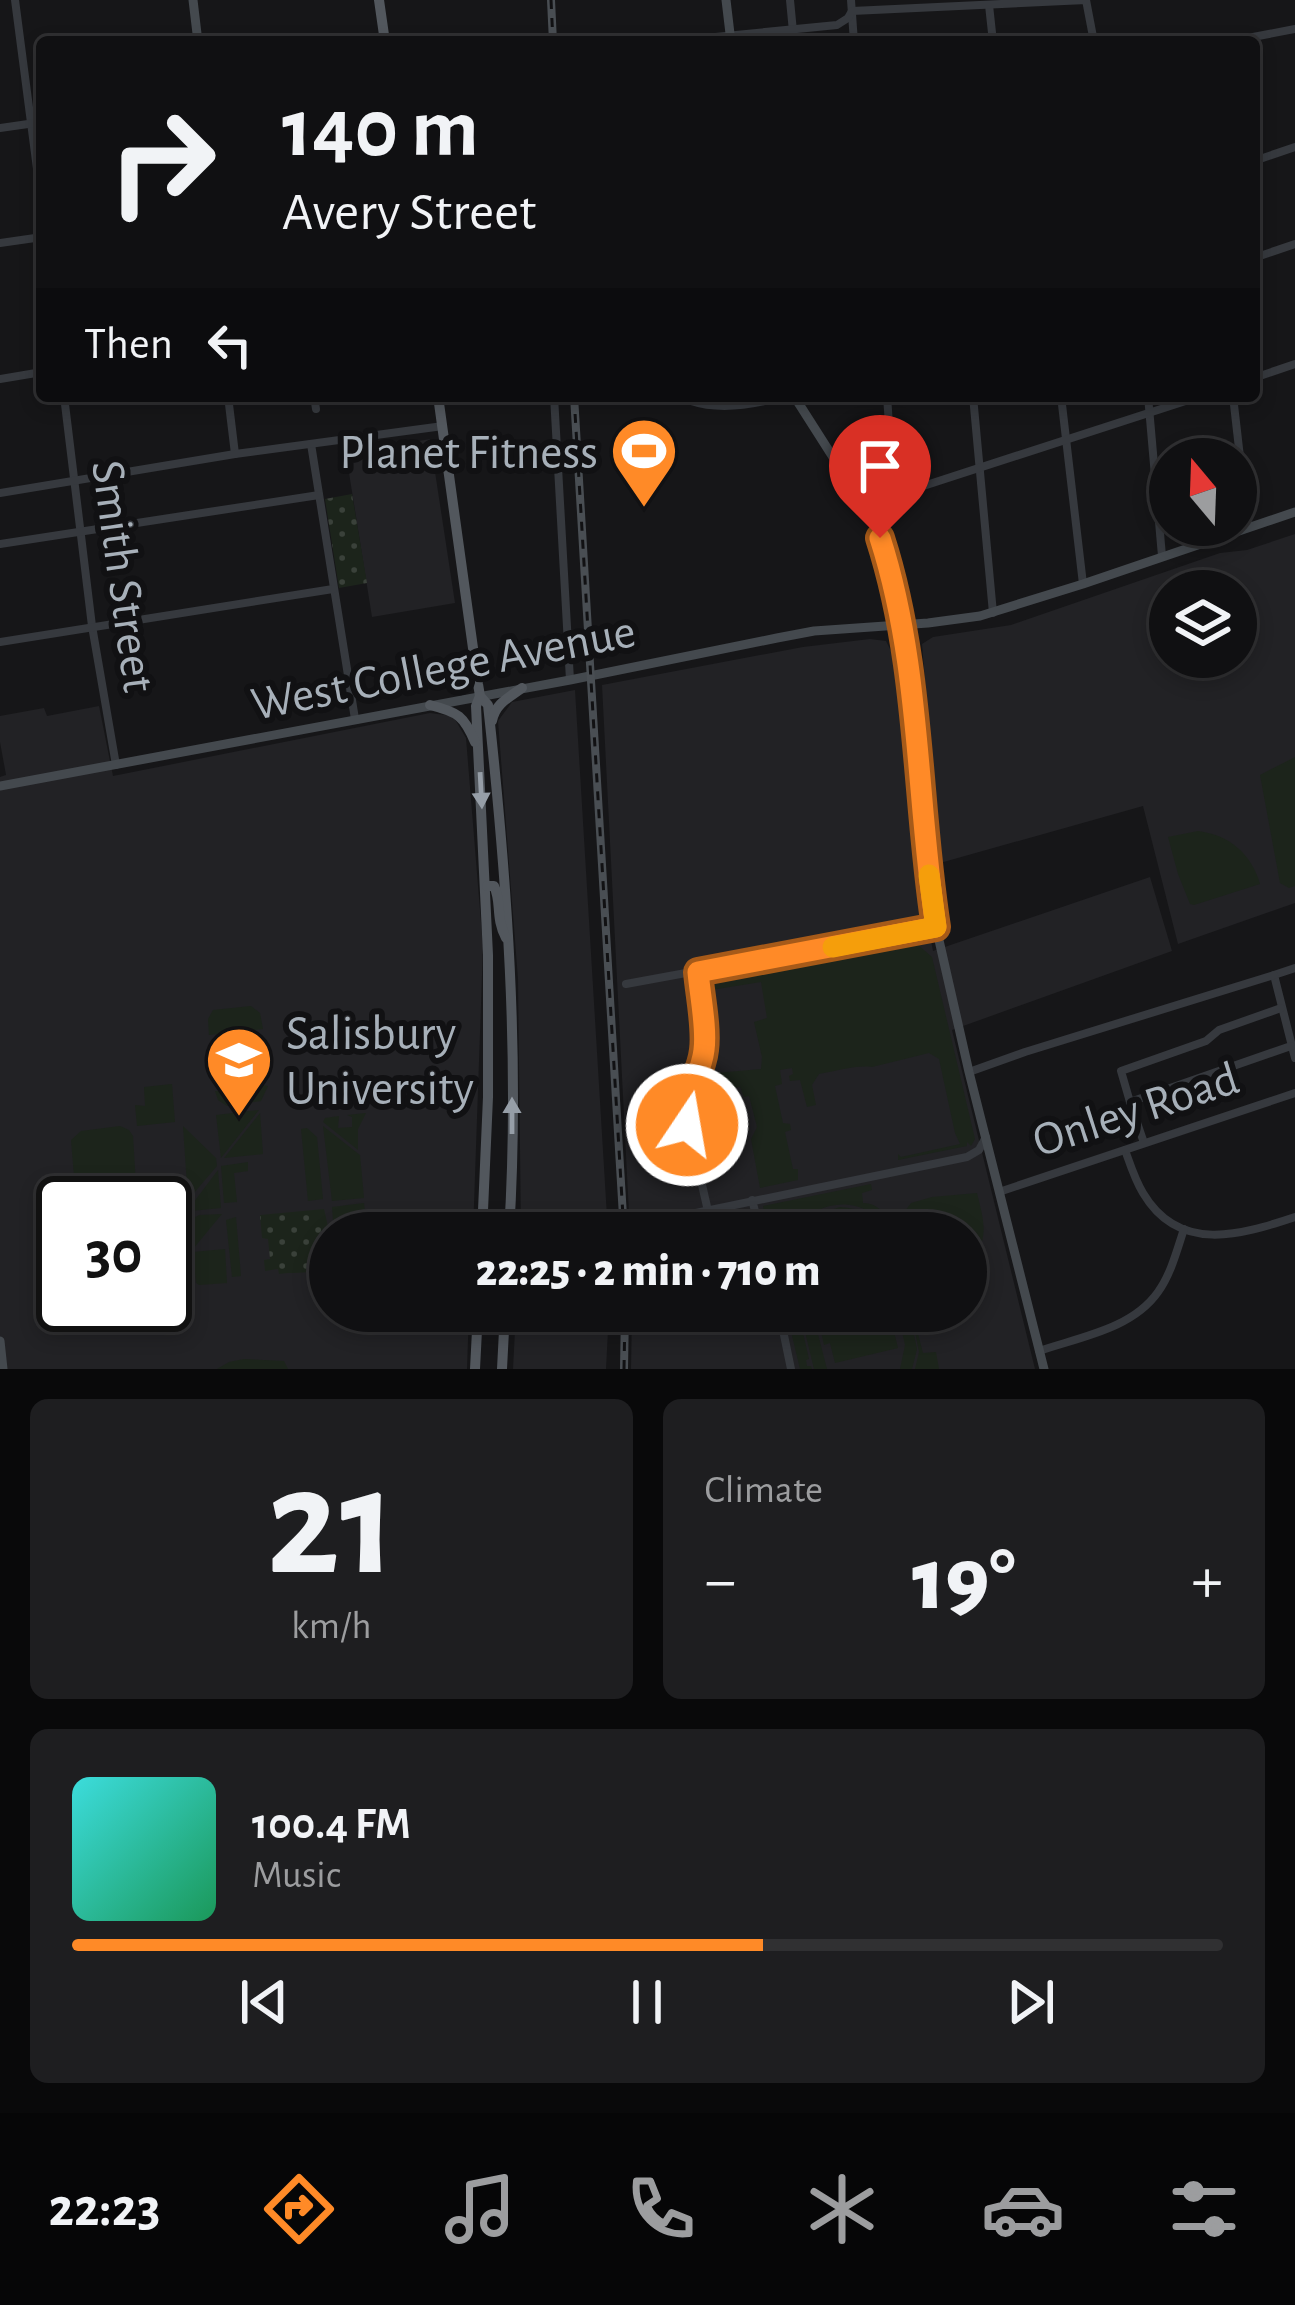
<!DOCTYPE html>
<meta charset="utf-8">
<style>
:root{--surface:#101012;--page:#1e1e20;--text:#f1f3f6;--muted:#9c9d9f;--line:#303032;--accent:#ff8a27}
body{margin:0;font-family:"Alegreya Sans",sans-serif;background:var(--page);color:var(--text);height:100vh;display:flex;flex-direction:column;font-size:45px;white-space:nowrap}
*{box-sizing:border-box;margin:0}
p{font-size:39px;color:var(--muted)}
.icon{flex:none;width:66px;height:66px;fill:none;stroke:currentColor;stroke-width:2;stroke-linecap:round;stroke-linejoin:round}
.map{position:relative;height:1369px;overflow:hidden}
.side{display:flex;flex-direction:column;gap:30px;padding:30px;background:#09090a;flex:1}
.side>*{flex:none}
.top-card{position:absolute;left:36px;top:36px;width:1224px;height:366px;border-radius:12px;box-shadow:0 6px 18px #0003,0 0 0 3px var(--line);background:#101012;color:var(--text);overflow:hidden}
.needle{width:78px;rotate:341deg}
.controls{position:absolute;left:1149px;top:438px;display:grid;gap:24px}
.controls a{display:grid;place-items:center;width:108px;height:108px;border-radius:50%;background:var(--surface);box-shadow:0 6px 18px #0003,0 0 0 3px var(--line);font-size:60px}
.speed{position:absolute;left:36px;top:1176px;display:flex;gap:24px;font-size:60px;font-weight:700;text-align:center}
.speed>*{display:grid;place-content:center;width:156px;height:156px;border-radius:50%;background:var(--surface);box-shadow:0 6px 18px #0003,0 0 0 3px var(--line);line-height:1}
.speed .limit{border:6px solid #111;border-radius:18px;background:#fff;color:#111}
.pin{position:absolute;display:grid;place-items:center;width:102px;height:102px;color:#fff;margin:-123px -51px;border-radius:50% 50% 50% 0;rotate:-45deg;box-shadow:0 0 12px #0007}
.pin .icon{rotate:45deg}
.me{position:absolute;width:132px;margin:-66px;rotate:12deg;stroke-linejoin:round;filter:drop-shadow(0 0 9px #0008)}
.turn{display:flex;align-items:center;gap:42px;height:252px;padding:0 48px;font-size:54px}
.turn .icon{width:156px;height:156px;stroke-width:2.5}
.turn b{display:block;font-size:84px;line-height:102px}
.then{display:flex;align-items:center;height:114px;padding:0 48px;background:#0003;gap:24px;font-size:45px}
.big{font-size:90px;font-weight:800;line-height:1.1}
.side .card{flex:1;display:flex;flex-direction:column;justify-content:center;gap:18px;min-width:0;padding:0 42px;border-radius:18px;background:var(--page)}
.side .dial{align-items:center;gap:0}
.dial b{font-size:156px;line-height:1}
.song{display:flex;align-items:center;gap:36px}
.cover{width:144px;height:144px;border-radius:18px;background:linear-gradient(135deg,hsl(180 70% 55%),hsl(150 70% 35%))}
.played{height:12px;border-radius:6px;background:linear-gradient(90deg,var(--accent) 60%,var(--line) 60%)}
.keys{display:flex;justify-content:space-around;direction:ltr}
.heat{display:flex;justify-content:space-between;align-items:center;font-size:66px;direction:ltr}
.side .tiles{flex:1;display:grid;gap:30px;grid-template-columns:1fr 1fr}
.card:last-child{grid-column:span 2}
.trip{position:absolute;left:309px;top:1212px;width:678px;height:120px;border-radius:60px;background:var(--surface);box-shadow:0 6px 18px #0003,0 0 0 3px var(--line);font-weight:800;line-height:120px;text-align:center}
.menu{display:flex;height:192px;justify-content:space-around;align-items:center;background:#060607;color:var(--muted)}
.menu .icon{width:84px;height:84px}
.menu .on{color:var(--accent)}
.menu b{font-size:54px;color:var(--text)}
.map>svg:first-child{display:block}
.built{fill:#222225;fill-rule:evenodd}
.grass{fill:#1c241b}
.park{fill:url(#park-dots)}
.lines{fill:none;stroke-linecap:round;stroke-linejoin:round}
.street{stroke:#36393e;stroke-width:8}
.secondary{stroke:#44494e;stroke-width:9}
.primary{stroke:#52575d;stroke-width:10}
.rail-casing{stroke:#494e53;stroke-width:8}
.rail{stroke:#111113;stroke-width:3;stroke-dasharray:9;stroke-linecap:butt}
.oneway{fill:#969ea7}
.route-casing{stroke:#a65a19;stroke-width:30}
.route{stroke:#ff8a27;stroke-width:21}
.slow{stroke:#f59e0b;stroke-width:21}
.labels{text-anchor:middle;stroke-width:12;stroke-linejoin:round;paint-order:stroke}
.poi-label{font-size:48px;fill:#a7b0b9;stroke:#111113;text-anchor:end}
.street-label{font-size:48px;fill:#a7b0b9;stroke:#111113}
</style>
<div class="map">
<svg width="1295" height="1369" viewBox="0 0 1295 1369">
<defs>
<pattern id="park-dots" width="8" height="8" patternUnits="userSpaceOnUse" patternTransform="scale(3)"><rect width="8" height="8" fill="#1c241b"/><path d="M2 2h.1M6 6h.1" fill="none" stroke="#3a413a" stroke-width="1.8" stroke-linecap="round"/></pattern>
</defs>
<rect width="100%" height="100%" fill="#161618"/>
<g class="built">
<path d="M430,439L455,603L372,617L346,454Z"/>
<path d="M1295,534V903L1178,944L1143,806L940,863L922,644L933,637L1011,625L1220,553L1247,550ZM1170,591H1236V657H1170Z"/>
<path d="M870,639L886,641L895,659L919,879L933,951L1150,877L1172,951L952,1030L1035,1369H631L632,1311H966V1233H630L602,685L803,647Z"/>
<path d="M575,690L608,1233H521L518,979L498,721L512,702Z"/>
<path d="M99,706L113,776L430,713L453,716L466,738L483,947L473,1233H330V1311H469L467,1369H0V777L6,775L0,742V716L44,708L47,716ZM63,1203H165V1305H63Z"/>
<path d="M516,1311H609L606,1369H513Z"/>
</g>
<g class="grass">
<path d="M1295,757V886L1289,888L1280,883L1260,775Z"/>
<path d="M1198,831C1229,835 1251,853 1260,884L1194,905L1190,904L1178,874L1168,837Z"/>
<path d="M917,944L932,957L975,1139L971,1146L967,1142V1146L898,1160V1154L901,1157L960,1144L955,1133L939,1059L929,1053L872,1067C855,1065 837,1071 819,1074L812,1085L816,1105L807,1107L800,1080L790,1081L789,1076L793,1074L792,1068L780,1070L782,1084L775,1086L783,1123L790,1124L791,1130L785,1132L793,1169H798V1180L760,1188L751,1139L757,1127L749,1096L744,1097L740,1087L698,1096L697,1102H692L705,1074L761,1069L762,1057L754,1022L767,1018L761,982L711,990L712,1011H708L707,983Z"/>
<path d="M251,1006L260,1013L263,1029L209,1035L208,1019L213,1010Z"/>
<path d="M266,1066L267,1071L259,1072L262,1085L268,1086L261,1101L227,1106L218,1100L215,1091H218L219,1084L249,1080L248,1072L221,1075V1071L250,1068L251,1073L256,1072L255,1067Z"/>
<path d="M172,1084L175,1122L137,1126L135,1105L145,1106L144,1087Z"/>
<path d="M259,1110L221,1158L216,1115Z"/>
<path d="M260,1113L263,1154L224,1158Z"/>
<path d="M366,1113L358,1129V1150L323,1122L325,1118L339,1116L338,1128L352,1127V1117L347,1115Z"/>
<path d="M120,1126L129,1130L133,1136L136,1185L122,1202L92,1203L75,1188L71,1140L81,1131Z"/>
<path d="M183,1126L216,1158L217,1166L188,1200Z"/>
<path d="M323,1126L360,1155L364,1198L332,1201Z"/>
<path d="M307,1128L317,1137L323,1199L308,1201L301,1129Z"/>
<path d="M248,1162V1171L234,1173L237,1202L224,1203L221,1166Z"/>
<path d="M218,1170L221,1208L191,1211L190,1207Z"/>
<path d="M871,1184L872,1190L862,1193L863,1203C880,1203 889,1218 894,1233H891C868,1196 821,1195 795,1230L790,1216L793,1233H782L777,1219L779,1233H768L763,1206Z"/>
<path d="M977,1193C984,1222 991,1242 967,1264L966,1233H910L905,1211L911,1203L932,1197Z"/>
<path d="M364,1203L367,1233H334L332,1207Z"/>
<path d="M840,1207C860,1208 877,1216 888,1233C872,1233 863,1224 848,1223C830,1221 819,1233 797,1233L816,1215Z"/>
<path d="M222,1214L193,1249L190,1220L199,1215Z"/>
<path d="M236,1217L241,1276L232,1277L226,1220Z"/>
<path d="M225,1249L227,1283L199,1285L196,1283L193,1252Z"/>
<path d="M786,1311H798L809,1359L806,1360L807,1366H811L812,1369H800Z"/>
<path d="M800,1311H812L827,1369H814Z"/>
<path d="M816,1311H889L898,1348L835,1363L830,1343L824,1345Z"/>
<path d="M897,1311H909L917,1349L912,1369H900L905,1345Z"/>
<path d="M911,1311H923L927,1327L917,1330L923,1353L936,1352L939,1369H915L919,1352Z"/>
<path d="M244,1359L284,1361L288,1369H217L229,1362Z"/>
</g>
<g class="park">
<path d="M352,494L367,583L339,588L325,499Z"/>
<path d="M324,1209C327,1222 338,1261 321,1269C310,1274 291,1272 279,1274L278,1269L265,1271L264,1260L270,1259L268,1239L262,1238L260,1215Z"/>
</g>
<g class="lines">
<g class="street">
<path d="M15,0L42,207"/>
<path d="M790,0L794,42"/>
<path d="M851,0L854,42"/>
<path d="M989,5L993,42"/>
<path d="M664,42L837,25L848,18L852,11L1086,0L1094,42"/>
<path d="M1227,42L1295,29"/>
<path d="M0,128L42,122"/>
<path d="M1254,161L1295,147"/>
<path d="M0,243L42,237"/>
<path d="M1254,258L1295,244"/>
<path d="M1254,378L1295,364"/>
<path d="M0,379L42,372"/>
<path d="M64,396L92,626L116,765"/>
<path d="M228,396L235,454"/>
<path d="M314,396L316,409"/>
<path d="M554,396L570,680"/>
<path d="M887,396L894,496"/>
<path d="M973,396L993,613"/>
<path d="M1061,396L1083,584"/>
<path d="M1148,396L1162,556"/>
<path d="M1233,396L1248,527"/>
<path d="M691,401C721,411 754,405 784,396"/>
<path d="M311,444L355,719"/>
<path d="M0,493L235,454L443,426"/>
<path d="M866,509L911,490L1201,396"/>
<path d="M0,544L319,495"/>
<path d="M0,642L333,589"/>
<path d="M1295,968L1274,975L1295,1058"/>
<path d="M698,972L705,1048L688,1094L686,1115L708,1211"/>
<path d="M626,984L936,927"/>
<path d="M1281,1008L1219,1030L1206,1041L1121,1071L1130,1102L1291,1046"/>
<path d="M969,1072L1025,1052L1274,975"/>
<path d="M1130,1102L1144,1143"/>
<path d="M1125,1150C1130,1164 1135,1180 1143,1193C1179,1254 1241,1235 1295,1217"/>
<path d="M999,1192L1295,1093"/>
<path d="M752,1200L761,1233"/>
<path d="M599,1233L967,1157L979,1150L986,1137"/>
<path d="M779,1311L791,1369"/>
<path d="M1039,1351C1080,1337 1132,1329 1158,1292C1171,1274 1177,1250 1184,1229"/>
</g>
<g class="secondary">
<path d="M193,0L198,42"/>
<path d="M726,0L731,42"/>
<path d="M794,396L866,509L879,533L891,572L913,687L930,890L936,927L969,1072L1044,1369"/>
<path d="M0,786L570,680L777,638L814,631L928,623L980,616L1083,584L1295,512"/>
<path d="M0,1341L3,1369"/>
</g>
<g class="primary">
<path d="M379,0L385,42"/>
<path d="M438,396L478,684L480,696L488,705C507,879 520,1057 509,1233"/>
<path d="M480,696L476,706L488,955V1097L482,1233"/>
<path d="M430,705C458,712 464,716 475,742"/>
<path d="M492,721C495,704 508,698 522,688"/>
<path d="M487,886H494C502,902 495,917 506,938"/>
<path d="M475,1369L478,1311"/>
<path d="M502,1369L505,1311"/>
</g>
<g class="rail-casing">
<g id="rail">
<path d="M551,0L553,42"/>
<path d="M574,396L624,1233"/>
<path d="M624,1369L625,1311"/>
</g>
</g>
<use href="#rail" class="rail"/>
</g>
<defs><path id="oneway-solid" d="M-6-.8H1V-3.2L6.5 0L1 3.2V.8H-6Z" transform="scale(3)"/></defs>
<g class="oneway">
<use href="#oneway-solid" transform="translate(481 790) rotate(87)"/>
<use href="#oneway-solid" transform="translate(512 1116) rotate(-90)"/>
</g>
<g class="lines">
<g class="route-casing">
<path id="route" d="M687,1125C682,1094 701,1078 704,1050C707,1028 700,995 698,972L936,927C916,798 921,665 880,538"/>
</g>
<use href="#route" class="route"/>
<path class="slow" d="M833,947L936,927L929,875"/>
</g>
<defs>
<g id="stadium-pin" transform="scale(3.45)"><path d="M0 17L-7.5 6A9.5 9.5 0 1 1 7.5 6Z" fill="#ff8a27" stroke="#111113"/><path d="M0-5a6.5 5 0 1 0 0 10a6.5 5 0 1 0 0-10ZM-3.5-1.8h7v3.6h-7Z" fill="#fff"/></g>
<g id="university-pin" transform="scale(3.45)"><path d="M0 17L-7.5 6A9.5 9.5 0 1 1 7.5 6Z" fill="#ff8a27" stroke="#111113"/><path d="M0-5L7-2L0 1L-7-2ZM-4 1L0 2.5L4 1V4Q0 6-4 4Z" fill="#fff"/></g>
</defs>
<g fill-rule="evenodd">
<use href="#stadium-pin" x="644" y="451"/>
<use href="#university-pin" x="239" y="1060"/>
</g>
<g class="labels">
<g class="poi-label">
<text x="598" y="468">Planet Fitness</text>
<text x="286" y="1049" text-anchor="start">Salisbury<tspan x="286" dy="55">University</tspan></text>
</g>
<g class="street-label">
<text transform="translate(125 576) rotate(82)" y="17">Smith Street</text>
<text transform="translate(443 666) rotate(-11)" y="17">West College Avenue</text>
<text transform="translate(1135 1108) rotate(-18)" y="17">Onley Road</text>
</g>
</g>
</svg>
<div class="controls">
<a><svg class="needle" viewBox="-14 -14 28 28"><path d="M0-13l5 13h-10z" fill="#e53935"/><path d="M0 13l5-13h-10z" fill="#9c9d9f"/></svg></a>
<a><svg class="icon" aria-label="layers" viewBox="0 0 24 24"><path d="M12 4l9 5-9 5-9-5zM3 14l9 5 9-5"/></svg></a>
</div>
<div class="speed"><div class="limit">30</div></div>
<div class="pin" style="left:880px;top:538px;background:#d93025"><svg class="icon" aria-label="arrive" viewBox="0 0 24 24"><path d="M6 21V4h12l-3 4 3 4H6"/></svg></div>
<svg class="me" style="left:687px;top:1125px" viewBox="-20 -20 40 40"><circle r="17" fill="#ff8a27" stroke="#fff" stroke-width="3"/><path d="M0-11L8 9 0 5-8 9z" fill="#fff"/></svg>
<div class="trip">22:25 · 2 min · 710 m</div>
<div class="top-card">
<div class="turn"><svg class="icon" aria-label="right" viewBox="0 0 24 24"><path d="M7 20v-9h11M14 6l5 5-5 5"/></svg><div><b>140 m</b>Avery Street</div></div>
<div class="then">Then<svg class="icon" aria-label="left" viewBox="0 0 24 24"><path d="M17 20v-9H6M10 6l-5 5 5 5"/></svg></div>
</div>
</div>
<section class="side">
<div class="tiles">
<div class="card dial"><b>21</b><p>km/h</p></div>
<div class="card"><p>Climate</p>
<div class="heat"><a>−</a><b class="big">19°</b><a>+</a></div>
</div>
<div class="card">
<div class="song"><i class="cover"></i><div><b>100.4 FM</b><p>Music</p></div></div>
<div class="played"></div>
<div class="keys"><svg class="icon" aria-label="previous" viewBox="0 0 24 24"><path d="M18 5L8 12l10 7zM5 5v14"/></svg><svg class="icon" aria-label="pause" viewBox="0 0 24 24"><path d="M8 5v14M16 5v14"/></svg><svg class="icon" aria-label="next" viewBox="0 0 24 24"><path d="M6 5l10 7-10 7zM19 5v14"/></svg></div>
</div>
</div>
</section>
<nav class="menu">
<b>22:23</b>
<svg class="icon on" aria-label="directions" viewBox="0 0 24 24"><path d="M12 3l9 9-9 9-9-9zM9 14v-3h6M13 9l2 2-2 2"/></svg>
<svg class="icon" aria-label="music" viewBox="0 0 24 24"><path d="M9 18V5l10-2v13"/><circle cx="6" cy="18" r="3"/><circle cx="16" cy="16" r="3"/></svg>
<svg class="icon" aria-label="phone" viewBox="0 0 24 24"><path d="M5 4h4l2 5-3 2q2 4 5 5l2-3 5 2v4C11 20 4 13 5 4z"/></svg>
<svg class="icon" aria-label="climate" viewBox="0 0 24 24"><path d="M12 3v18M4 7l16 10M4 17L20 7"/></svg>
<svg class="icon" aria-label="car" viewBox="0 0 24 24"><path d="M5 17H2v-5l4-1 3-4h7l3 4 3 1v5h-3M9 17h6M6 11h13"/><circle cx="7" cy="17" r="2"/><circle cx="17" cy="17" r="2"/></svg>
<svg class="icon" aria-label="filters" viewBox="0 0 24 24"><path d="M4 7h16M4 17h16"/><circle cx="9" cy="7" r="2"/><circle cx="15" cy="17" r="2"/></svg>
</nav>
